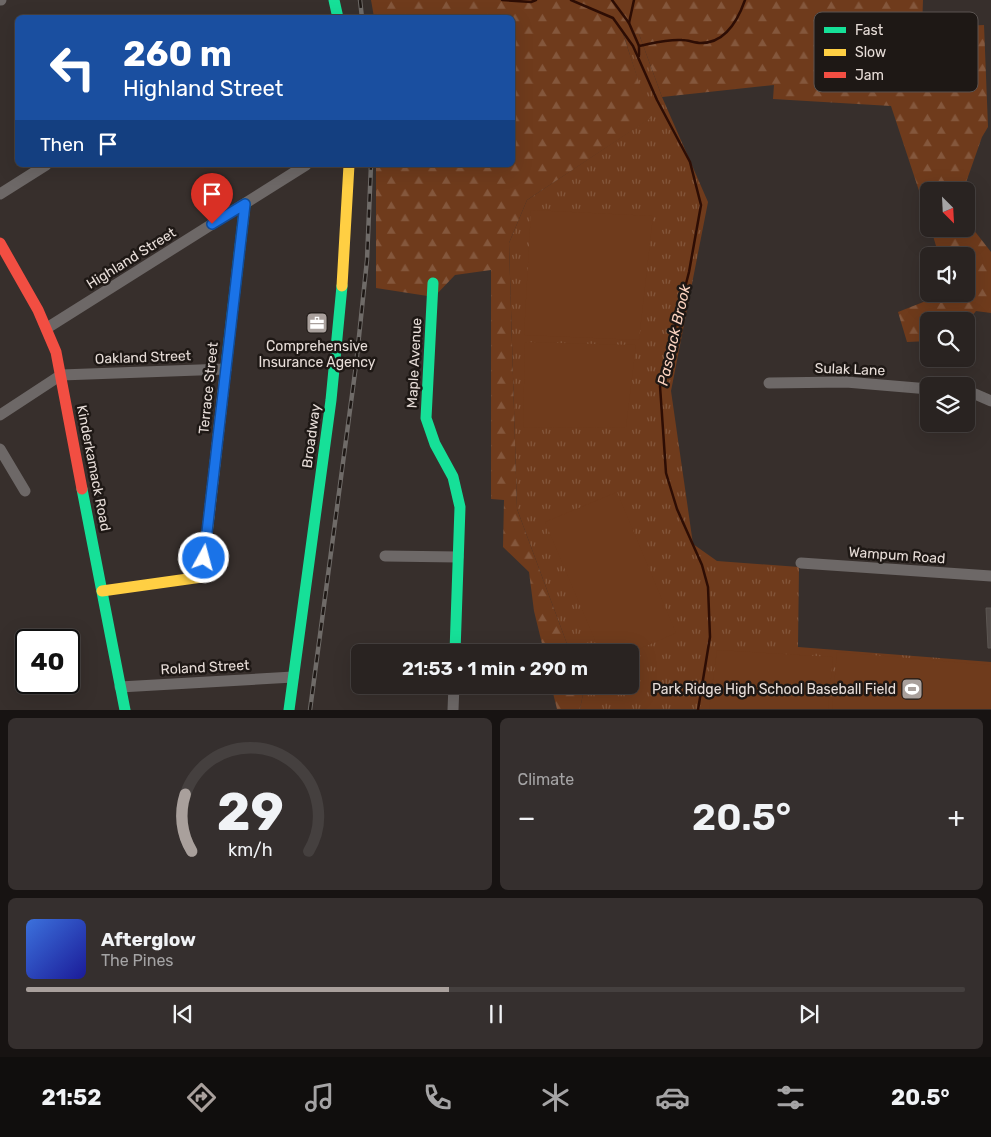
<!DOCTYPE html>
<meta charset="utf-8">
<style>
:root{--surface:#292321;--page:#352f2e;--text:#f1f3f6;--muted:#a5a4a5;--line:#45403f;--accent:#a9a09c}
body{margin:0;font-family:Rubik,sans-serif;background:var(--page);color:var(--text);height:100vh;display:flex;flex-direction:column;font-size:19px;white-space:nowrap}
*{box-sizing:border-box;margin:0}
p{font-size:16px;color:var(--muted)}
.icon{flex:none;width:28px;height:28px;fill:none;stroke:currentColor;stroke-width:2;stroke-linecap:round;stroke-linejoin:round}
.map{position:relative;height:710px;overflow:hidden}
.details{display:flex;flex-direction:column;gap:8px;padding:8px;background:#171312;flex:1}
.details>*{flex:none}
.hud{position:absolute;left:15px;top:15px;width:500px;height:152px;border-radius:8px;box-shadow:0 5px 20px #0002,0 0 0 1px var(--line);background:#1a4fa0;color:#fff;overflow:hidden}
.needle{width:32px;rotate:156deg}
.fabs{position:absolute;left:920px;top:182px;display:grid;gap:10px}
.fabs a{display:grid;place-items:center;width:55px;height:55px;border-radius:8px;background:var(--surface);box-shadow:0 5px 20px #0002,0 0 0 1px var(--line);font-size:25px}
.speed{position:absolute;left:15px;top:629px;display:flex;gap:10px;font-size:25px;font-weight:700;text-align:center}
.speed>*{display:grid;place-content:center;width:65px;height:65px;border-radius:50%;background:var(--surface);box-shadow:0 5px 20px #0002,0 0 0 1px var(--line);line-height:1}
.speed .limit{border:2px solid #111;border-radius:8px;background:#fff;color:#111}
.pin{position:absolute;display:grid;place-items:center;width:42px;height:42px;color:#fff;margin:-51px -21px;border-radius:50% 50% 50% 0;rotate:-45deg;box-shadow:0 0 5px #0007}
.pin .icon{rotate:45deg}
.me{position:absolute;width:55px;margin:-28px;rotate:7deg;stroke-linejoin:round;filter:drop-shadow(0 0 4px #0008)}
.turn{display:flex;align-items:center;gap:18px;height:105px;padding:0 25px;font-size:22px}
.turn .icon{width:65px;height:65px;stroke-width:2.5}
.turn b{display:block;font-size:35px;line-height:42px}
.then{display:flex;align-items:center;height:48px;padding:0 25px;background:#0003;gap:10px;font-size:19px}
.big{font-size:38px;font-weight:600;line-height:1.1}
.details .tile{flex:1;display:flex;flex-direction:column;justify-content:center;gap:8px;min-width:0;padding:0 18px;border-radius:8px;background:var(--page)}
.details .dial{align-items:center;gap:0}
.dial svg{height:130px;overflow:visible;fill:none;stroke:var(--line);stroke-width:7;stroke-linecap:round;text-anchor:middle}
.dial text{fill:var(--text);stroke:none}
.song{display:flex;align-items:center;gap:15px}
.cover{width:60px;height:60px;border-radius:8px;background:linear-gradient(135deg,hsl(220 70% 55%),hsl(240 70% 35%))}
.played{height:5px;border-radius:2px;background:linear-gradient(90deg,var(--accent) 45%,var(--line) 45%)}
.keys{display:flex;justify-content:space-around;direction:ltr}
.heat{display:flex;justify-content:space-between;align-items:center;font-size:28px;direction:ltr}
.details .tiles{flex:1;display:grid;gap:8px;grid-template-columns:1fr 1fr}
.tile:last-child{grid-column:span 2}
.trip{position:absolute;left:351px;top:644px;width:288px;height:50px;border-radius:8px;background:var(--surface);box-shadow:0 5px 20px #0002,0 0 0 1px var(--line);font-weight:600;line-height:50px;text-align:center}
.tab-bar{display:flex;height:80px;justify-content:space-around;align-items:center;background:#100e0d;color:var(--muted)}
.tab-bar .icon{width:35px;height:35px}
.tab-bar .selected{color:var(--accent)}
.tab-bar b{font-size:22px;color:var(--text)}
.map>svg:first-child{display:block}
.grass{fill:url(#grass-tufts)}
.forest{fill:url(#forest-firs)}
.garden{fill:#6f3b1c}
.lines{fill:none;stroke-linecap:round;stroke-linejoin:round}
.stream{stroke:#2d0d04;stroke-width:2.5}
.building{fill:#514a47;stroke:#5c5652}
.street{stroke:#6d6867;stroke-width:11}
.fast{stroke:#16e098;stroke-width:11}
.slow{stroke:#ffcf43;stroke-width:11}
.jam{stroke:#f24e42;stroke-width:11}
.rail-casing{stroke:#6f6b68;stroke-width:4.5}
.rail{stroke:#1e1815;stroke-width:2.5;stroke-dasharray:8;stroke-linecap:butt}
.route-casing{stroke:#114b97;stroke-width:12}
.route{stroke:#1a73e8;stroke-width:9}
.labels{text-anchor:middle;stroke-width:5;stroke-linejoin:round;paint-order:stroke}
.street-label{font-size:14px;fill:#e7ddd8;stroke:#1e1815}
.poi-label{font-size:14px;fill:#e7ddd8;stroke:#1e1815}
.water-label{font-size:15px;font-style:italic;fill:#fcd3bf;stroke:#1e1815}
.key{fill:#1e1815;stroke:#5a5350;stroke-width:1}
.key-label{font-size:14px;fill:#e7ddd8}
</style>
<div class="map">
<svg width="991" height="710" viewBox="0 0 991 710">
<defs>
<pattern id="grass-tufts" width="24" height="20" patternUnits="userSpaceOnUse" patternTransform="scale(1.25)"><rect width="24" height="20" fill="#6f3b1c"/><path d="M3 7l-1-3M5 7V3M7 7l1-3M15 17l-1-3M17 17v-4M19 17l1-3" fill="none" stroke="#84573c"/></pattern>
<pattern id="forest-firs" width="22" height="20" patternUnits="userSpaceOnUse" patternTransform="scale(1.25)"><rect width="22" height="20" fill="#6f3b1c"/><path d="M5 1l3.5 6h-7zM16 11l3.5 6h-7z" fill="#84573c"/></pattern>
</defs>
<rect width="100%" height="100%" fill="#372f2c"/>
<path class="grass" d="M622,30L639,34L662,97L708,202L671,391L693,544L717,561L799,567L798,647L991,662V709H580L584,689L582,685H630V652H570L517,509L509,243L527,200L650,118Z"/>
<g class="forest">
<path d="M371,0H923L922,28L984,25L988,127L982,137L963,191H929V221L891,106L773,99L774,85L662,97L639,34L622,31L651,118L527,200L509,243L517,509L570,652H544L534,611L529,572L503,547L504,500L491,499V270L455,275L434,297L376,288V165H512V18L374,17Z"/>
<path d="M966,220L991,252V313L976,311L966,323V321H929V341L907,342L898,312L931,299L932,294H966V256H939L931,229H966Z"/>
<path d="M551,685H582L584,689L580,709H557Z"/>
</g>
<g class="garden">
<path d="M531,210L653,216L639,340L524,335Z"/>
<path d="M525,342L636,345L626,427L523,428Z"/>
<path d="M617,492L676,633L630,653L600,652L545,522Z"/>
<path d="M717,650L833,657L828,709H709Z"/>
<path d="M837,652L990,665L991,709H832Z"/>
</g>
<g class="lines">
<g class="stream">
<path d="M502,0L531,2L536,0"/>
<path d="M571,0L613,18L633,46L657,100L690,162L701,205L689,272L660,386L666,473L677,509L702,565L708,587L710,637L698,710"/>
<path d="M612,0L629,23L639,46"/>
<path d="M629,23L634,0"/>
<path d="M639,56V46C654,43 667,39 682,40C688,40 695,43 701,43C725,43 738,20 745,0"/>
</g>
</g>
<path class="building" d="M986,608H991V648H988Z"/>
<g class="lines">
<g class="street">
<path d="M0,0H1"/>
<path d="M0,194L46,165"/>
<path d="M47,328L306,165"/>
<path d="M769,383L846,382L929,389"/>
<path d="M966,393L975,394L991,401"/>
<path d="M0,415L61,375L226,369"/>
<path d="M0,449L25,491"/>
<path d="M385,556L458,557"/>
<path d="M801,563L991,576"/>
<path d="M120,687L293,677"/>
<path d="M453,710L454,685"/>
</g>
<g class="fast">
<path d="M334,0L338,18"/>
<path d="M433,283L426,418L435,444L453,477L460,507L455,652"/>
<path d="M226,367L245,204"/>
<path d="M82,489L125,710"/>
<path d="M289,710L331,400L342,286"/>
</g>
<g class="slow">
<path d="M342,286L349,165"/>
<path d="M102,591L202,577L226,367"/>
</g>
<path class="jam" d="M0,243L38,310L56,352L82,489"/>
<g class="rail-casing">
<g id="rail">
<path d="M360,0L362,18"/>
<path d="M310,710L356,365L367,260L371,165"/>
</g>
</g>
<use href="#rail" class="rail"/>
</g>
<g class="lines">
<g class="route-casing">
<path id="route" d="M204,558L245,204L212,224"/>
</g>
<use href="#route" class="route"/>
</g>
<defs>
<g id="office-square" transform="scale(1.125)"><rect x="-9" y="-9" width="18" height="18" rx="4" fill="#a9a09c" stroke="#1e1815"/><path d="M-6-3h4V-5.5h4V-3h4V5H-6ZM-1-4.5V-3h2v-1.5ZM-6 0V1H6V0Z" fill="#fff"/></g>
<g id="stadium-square" transform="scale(1.125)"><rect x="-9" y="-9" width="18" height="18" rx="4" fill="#a9a09c" stroke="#1e1815"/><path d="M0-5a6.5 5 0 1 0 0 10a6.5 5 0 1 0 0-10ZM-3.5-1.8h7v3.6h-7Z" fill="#fff"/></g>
</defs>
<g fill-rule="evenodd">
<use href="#office-square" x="317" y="323"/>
<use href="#stadium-square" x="912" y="689"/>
</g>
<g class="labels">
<g class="street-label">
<text transform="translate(131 258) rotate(-32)" y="5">Highland Street</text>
<text transform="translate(143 357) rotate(-2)" y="5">Oakland Street</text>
<text transform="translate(414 363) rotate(-87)" y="5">Maple Avenue</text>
<text transform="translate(850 369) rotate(2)" y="5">Sulak Lane</text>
<text transform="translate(208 388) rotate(-84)" y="5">Terrace Street</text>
<text transform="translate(311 436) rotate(-82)" y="5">Broadway</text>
<text transform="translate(94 468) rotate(79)" y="5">Kinderkamack Road</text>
<text transform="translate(897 555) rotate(4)" y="5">Wampum Road</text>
<text transform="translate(205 667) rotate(-3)" y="5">Roland Street</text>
</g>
<g class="poi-label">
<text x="317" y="351">Comprehensive<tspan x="317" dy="16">Insurance Agency</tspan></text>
<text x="896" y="694" text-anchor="end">Park Ridge High School Baseball Field</text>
</g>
<g class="water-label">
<text transform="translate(674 335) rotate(-77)" y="5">Pascack Brook</text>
</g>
</g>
<rect x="814" y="12" width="164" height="80" rx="8" class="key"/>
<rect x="824" y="27" width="22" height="6" fill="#16e098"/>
<rect x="824" y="49" width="22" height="7" fill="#ffcf43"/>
<rect x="824" y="72" width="22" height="6" fill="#f24e42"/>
<g class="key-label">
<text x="855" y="35">Fast</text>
<text x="855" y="57">Slow</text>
<text x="855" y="80">Jam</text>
</g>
</svg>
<div class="fabs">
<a><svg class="needle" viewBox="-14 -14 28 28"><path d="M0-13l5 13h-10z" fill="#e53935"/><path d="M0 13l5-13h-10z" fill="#a5a4a5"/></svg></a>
<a><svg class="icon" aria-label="sound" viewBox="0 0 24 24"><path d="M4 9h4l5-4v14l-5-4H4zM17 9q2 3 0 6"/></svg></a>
<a><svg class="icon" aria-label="search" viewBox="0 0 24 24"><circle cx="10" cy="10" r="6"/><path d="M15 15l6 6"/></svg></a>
<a><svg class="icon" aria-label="layers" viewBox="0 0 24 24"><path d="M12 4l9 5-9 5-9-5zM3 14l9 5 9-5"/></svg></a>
</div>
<div class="speed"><div class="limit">40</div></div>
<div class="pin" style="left:212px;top:224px;background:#d93025"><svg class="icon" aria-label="arrive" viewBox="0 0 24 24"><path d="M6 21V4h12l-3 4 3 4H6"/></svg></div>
<svg class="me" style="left:204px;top:558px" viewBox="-20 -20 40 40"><circle r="17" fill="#1a73e8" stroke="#fff" stroke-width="3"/><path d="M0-11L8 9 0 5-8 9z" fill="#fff"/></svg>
<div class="trip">21:53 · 1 min · 290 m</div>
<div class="hud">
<div class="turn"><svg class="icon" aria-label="left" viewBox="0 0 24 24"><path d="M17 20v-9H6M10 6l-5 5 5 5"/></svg><div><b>260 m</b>Highland Street</div></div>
<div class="then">Then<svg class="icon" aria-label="arrive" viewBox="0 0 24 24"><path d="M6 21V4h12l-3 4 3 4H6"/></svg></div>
</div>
</div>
<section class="details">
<div class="tiles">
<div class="tile dial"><svg viewBox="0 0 100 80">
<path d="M14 69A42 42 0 1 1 86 69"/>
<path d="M14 69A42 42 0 0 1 10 34" stroke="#a9a09c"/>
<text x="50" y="56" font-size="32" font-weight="700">29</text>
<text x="50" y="72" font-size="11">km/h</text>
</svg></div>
<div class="tile"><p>Climate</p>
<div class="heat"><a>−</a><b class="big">20.5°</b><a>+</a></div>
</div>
<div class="tile">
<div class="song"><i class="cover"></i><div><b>Afterglow</b><p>The Pines</p></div></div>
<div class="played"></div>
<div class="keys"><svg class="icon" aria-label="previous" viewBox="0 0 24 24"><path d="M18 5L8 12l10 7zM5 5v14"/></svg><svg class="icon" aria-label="pause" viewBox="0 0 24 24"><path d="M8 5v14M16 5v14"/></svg><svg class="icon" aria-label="next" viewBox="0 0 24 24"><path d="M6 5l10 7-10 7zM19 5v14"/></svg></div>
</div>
</div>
</section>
<nav class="tab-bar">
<b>21:52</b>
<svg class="icon selected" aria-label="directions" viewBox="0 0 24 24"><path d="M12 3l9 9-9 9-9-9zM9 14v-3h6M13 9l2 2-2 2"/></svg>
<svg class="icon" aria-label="music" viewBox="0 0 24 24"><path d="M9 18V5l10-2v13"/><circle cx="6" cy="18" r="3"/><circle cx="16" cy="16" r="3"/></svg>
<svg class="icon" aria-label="phone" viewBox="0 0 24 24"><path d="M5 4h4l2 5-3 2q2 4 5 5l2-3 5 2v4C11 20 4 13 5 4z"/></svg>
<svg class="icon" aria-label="climate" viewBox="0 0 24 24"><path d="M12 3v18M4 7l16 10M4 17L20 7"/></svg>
<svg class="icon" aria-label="car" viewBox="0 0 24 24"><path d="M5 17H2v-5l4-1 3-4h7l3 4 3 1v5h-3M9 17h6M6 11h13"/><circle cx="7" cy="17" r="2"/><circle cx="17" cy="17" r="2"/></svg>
<svg class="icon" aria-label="filters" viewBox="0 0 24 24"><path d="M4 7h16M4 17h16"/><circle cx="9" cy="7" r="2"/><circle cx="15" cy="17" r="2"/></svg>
<b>20.5°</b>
</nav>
